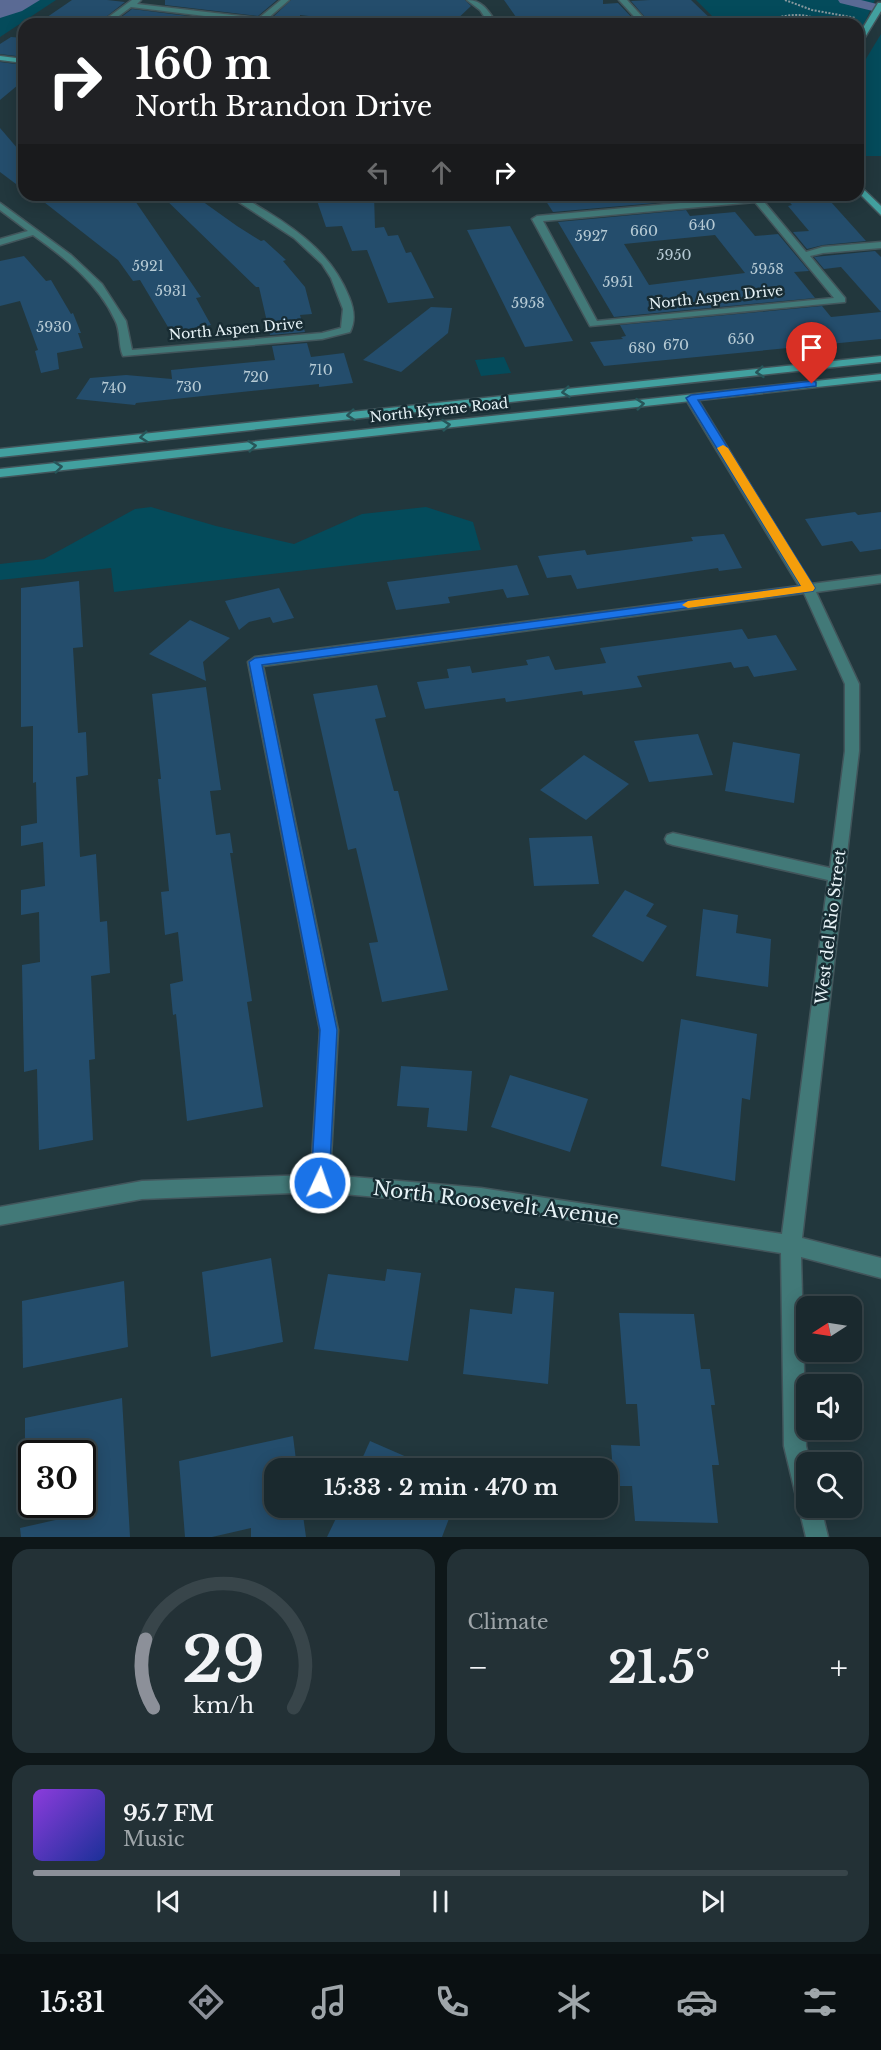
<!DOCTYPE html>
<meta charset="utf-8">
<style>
:root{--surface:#1a292e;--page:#233136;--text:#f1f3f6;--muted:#9fa6aa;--line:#38454a;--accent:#8c9099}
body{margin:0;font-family:"Libre Baskerville",serif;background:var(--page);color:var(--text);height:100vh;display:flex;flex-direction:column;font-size:22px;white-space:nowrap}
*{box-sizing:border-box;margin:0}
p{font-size:20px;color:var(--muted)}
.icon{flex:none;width:33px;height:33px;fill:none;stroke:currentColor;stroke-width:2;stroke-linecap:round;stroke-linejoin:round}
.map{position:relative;height:1537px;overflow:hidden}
.drawer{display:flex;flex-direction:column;gap:12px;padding:12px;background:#0e1719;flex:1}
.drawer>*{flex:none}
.banner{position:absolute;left:18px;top:18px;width:846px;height:183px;border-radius:18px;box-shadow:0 3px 15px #0003,0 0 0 2px var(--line);background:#202124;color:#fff;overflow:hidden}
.needle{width:39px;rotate:258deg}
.controls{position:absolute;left:796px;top:1296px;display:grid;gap:12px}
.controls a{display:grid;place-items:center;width:66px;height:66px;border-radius:12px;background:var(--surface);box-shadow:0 3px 15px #0003,0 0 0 2px var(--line);font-size:30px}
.speed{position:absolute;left:18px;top:1440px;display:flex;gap:12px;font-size:30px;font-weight:700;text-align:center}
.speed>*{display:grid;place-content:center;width:78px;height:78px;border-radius:50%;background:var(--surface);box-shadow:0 3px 15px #0003,0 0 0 2px var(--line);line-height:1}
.speed .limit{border:3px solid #111;border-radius:9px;background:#fff;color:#111}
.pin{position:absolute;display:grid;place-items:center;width:51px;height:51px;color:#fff;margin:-62px -26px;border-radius:50% 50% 50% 0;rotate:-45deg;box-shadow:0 0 6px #0007}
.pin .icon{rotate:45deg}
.me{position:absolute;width:66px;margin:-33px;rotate:3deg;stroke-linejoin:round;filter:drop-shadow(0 0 4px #0008)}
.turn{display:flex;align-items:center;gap:21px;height:126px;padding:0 18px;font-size:27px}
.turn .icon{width:78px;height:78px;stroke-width:2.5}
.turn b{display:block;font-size:42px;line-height:51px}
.lanes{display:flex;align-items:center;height:57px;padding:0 18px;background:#0003;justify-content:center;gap:30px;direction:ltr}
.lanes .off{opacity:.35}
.big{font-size:45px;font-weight:700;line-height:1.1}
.drawer .tile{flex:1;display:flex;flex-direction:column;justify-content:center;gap:9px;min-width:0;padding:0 21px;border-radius:18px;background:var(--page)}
.drawer .dial{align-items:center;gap:0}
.dial svg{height:156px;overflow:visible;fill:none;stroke:var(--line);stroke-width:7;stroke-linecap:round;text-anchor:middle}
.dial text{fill:var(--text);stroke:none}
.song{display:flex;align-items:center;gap:18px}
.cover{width:72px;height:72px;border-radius:9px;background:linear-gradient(135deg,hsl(270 70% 55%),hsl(230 70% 35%))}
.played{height:6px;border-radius:3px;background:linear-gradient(90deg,var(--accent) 45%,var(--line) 45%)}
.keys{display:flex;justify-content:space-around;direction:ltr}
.heat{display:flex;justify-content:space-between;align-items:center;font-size:33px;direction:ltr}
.drawer .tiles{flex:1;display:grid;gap:12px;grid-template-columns:1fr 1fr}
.tile:last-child{grid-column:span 2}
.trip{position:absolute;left:264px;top:1458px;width:354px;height:60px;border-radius:18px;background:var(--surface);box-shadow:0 3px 15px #0003,0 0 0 2px var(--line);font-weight:700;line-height:60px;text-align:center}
.tab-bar{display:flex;height:96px;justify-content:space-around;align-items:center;background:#0a1012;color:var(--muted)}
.tab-bar .icon{width:42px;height:42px}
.tab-bar .current{color:var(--accent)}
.tab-bar b{font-size:27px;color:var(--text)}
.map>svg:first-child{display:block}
.green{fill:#044b5b}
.water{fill:#5a6a94}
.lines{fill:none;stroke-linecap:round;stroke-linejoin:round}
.canal{fill:#5a6a94;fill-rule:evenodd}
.building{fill:#244d6c;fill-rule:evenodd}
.street-casing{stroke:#42555b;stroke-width:3}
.secondary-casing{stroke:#42555b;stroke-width:3}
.path{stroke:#8a9a9f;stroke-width:2;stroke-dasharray:2 1.5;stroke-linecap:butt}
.street{fill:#427978;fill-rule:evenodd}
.secondary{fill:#42a09f;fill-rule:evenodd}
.oneway{stroke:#275559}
.route{fill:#1a73e8;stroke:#114b97;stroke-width:1.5}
.slow{fill:#f59e0b}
.labels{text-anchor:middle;stroke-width:5;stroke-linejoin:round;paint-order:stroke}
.number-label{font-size:14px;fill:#b6cad4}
.far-street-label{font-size:14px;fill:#e7f3f7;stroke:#182c33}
.street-label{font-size:16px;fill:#e7f3f7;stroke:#182c33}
.near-street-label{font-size:20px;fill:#e7f3f7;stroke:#182c33}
</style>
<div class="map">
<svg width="881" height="1537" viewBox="0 0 881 1537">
<rect width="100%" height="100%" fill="#22373d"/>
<g class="green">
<path d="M0,0H56L0,37Z"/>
<path d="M696,0H875L858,37V24H720Z"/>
<path d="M881,34V156H858V72Z"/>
<path d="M504,357L511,373L481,376L475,360Z"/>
<path d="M151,507L216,526L294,544L362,514L426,507L473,522L481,550L114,592L111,568L0,580V564L44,559L135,509Z"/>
</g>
<path class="water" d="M0,0H40L22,11L0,18Z"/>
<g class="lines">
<path class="canal" d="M838,0H861L881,5V13L840,3Z"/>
</g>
<g class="building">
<path d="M72,0H107L125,2L97,24H37Z"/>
<path d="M165,0H277L258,16L165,5Z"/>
<path d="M291,0H465L471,6L452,24L424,22L422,24H376L300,15V23L272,18Z"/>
<path d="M504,0H603V4L618,3L638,24H521Z"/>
<path d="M650,0H691L716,24H651L631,1Z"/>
<path d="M132,9L252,24H112Z"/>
<path d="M11,37L24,38V57L0,54V44Z"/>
<path d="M0,62L24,65V80L0,100Z"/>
<path d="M0,128L24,156V190L0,172Z"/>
<path d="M35,195H131L201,297L196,298L211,325L171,332L140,280L133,281L118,260Z"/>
<path d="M161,195H190L199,202L202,201L237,226L261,241L264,240L286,260L283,261L305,287L312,314L300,315L305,332L270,335L259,287H256Z"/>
<path d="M315,195H374L375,228L384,227L388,236L398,235L406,253L411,252L434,298L388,303L367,250L352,251L342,226L326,227Z"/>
<path d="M542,195H674L679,201L553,212Z"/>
<path d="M783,195H818L824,202H831L866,241L823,245L807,249L793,232L809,231L788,206L792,205Z"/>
<path d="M686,210L690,216L735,212L755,236L778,234L809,271L794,272L815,298L614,317L558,222ZM715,235L745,273L649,285L624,244Z"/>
<path d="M510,226L538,277L573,341L525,347L467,230Z"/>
<path d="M875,251L881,257V312L841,267L824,269L814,257Z"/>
<path d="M24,256L46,281L51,280L71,314L73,313L81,333H78L83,348L57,353L59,369L41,373L35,351L38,350L20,301L0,306V261Z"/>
<path d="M822,306L831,317L881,312V339L604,366L590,342L623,339L621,337L626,336L620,325Z"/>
<path d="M431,307L452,308L448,333L401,372L363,360Z"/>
<path d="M307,343L311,357L344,353L353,383L319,387V384L136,403L135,405L76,399L90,378L126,375L172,379L171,370L275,360L272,346Z"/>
<path d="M855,512L858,515L881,512V549L860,552L852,541L822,546L805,519Z"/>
<path d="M724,534L742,568L719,571L718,568L577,589L571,575L547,578L538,556L585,550L587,555L693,541L691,537Z"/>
<path d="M517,565L529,595L507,598L503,589L448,597L450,603L396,610L387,582Z"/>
<path d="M79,581L83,647L73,648L78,733L86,732L88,775L76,777L80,857L96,854L100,922L107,921L110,973L91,976L95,1059L89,1060L93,1140L39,1150L37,1069L24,1072L22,965L40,962L39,912L21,915V890L45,886L43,842L21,846V826L37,823L36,782L33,783V726L21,727V588Z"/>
<path d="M279,588L294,618L273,623L270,617L249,622L239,630L225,601Z"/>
<path d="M190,620L230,638L203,662L206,681L149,654Z"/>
<path d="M742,629L748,639L776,635L797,670L754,677L748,666L734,668L731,662L637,676L642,687L583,695L582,691L506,702L505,698L425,709L417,682L449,678L447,669L470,666L472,673L528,665L526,660L549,656L555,670L606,663L600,648Z"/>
<path d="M377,685L386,717L375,719L394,791H398L448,990L382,1002L369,943L378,942L356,848L348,850L313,694Z"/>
<path d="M206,687L221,790L210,791L216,835L230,833L233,853H230L252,1001L247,1002L263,1107L187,1121L176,1014L173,1015L170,984L183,981L178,932L165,935L161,892L169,891L158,779H161L152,694Z"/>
<path d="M698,734L713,775L649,782L634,741Z"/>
<path d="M733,742L800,754L794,803L725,791Z"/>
<path d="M584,755L629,784L586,820L540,790Z"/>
<path d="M592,836L599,884L534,886L529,838Z"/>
<path d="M625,890L654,904L646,916L667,926L643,962L592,936Z"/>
<path d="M703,909L738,915L736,933L771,939L768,987L696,976Z"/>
<path d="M681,1019L757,1034L750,1100L742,1098L735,1181L661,1166Z"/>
<path d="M401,1066L472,1071L467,1131L427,1127L429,1108L397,1106Z"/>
<path d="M510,1075L588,1099L570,1152L491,1127Z"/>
<path d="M271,1258L283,1342L211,1357L202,1272Z"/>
<path d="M387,1269L421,1273L408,1361L314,1349L328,1274L385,1281Z"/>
<path d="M124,1281L128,1347L23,1368L22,1301Z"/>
<path d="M515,1288L554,1292L548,1384L463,1374L470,1309L512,1314Z"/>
<path d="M619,1313L694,1314L701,1369H710L715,1405H711L719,1465H712L718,1523L635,1521L632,1486H614L611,1445L640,1446L637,1404H626Z"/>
<path d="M122,1398L130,1537H21L20,1528L82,1514V1454H25V1418Z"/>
<path d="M293,1436L297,1468H274V1508H302L306,1537H251V1528L212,1537H185L179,1461Z"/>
<path d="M370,1441L432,1468H358Z"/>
<path d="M341,1508H453L442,1537H327Z"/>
</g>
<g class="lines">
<g class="street-casing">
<g id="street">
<path d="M132,0H141L137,4L259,18L281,0H289L267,19L298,24H254V22L131,7L108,24H99Z"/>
<path d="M467,0C483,0 489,12 497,24H489L480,10Z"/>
<path d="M619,0H627L649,24H641Z"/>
<path d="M228,195C243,195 254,204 266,211C302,233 333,257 349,297C354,309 356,320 350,332L322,339L123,356C118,345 121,331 115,320C98,283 65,258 33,235L0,245V239L28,231L0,210V203L71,255L102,284L126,321L132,350L322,333L341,328L343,309L331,278L322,264L294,238Z"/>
<path d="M757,196L760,197L806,252L823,247L881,242V248L823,253L810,256L845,298V302L590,326L532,219L537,216ZM755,202L834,298L597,321L543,221Z"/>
<path d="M691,395L697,398L811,584L881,575V583L816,592L859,684V751L802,1238L881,1258V1278L801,1257L806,1446L810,1462H807V1508H821L828,1537H806L799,1508L800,1504L796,1496L784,1446L781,1253L481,1206L320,1192L142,1199L0,1225V1207L142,1181L311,1175L320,1030L248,662L255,657L799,586L685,398ZM804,593L845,684V751L830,868L673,833L667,835L665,839L667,843L673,845L828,880L782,1234L481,1188L330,1175L338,1030L263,666Z"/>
</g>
</g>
<g class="secondary-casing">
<g id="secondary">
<path d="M878,3H881V11L862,42L858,44V36Z"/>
<path d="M0,56L24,59V63L0,60Z"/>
<path d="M858,184L881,206V215L858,192Z"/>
<path d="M881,356V362L0,457V449Z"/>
<path d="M881,374V380L0,477V469Z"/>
</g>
</g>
<g class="path">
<path d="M785,0L812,10L856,18"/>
<path d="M823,21L845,17"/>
<path d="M771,24L773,19C791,13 810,13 826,24"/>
</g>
<use href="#street" class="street"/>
<use href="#secondary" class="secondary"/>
</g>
<defs><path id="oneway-chevron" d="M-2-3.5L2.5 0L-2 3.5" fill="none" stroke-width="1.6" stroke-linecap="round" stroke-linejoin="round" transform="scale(1.5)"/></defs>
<g class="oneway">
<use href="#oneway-chevron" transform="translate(760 372) rotate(174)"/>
<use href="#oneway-chevron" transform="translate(566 392) rotate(174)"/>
<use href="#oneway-chevron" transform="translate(640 404) rotate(-6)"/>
<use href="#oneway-chevron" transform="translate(351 415) rotate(174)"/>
<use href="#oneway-chevron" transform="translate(446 425) rotate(-6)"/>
<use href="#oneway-chevron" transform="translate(144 437) rotate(174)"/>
<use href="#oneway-chevron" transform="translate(252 446) rotate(-6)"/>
<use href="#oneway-chevron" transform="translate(58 467) rotate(-6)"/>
</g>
<path class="route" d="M812,381L816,382V386L698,400L815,588L813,591L262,665L337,1030L329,1183L326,1188L320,1191L314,1188L311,1183L320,1030L249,662L255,658L801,586L686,398L691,395Z"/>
<path class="slow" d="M723,445L728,448L815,588L813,591L688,608L682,605L688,601L801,586L717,448Z"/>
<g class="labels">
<g class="number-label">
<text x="702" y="230">640</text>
<text x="644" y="236">660</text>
<text x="591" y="241">5927</text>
<text x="674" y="260">5950</text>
<text x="148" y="271">5921</text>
<text x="767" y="274">5958</text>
<text x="618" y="287">5951</text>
<text x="171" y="296">5931</text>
<text x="528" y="308">5958</text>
<text x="54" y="332">5930</text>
<text x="741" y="344">650</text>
<text x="676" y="350">670</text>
<text x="642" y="353">680</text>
<text x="321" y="375">710</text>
<text x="256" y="382">720</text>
<text x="189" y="392">730</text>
<text x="114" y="393">740</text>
</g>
<g class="far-street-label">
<text transform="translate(716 297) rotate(-6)" y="5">North Aspen Drive</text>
<text transform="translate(236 329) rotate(-5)" y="5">North Aspen Drive</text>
<text transform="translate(439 410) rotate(-6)" y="5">North Kyrene Road</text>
</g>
<g class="street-label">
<text transform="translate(830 927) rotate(-83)" y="6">West del Rio Street</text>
</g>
<g class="near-street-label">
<text transform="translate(496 1203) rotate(7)" y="7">North Roosevelt Avenue</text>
</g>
</g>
</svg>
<div class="controls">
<a><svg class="needle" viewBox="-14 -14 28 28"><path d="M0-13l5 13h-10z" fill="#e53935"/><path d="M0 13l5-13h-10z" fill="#9fa6aa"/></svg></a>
<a><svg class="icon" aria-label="sound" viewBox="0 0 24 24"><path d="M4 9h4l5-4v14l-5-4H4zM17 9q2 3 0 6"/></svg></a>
<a><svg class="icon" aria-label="search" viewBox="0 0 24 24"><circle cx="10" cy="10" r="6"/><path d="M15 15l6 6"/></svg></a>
</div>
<div class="speed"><div class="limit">30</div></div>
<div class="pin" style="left:812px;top:384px;background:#d93025"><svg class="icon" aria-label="arrive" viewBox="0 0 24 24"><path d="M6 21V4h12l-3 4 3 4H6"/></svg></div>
<svg class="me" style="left:320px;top:1183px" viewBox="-20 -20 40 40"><circle r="17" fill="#1a73e8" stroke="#fff" stroke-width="3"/><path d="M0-11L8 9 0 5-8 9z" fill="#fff"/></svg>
<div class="trip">15:33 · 2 min · 470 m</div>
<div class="banner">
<div class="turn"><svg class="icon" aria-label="right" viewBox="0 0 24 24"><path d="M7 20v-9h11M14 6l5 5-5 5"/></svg><div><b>160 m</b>North Brandon Drive</div></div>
<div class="lanes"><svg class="icon off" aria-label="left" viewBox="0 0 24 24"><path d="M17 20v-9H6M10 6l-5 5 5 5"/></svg><svg class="icon off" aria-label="ahead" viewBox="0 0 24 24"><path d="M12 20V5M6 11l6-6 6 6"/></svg><svg class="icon" aria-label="right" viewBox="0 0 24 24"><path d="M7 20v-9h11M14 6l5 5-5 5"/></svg></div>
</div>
</div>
<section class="drawer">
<div class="tiles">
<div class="tile dial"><svg viewBox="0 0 100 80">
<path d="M14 69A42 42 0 1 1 86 69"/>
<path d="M14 69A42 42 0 0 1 10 34" stroke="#8c9099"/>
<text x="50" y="56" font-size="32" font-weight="700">29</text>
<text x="50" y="72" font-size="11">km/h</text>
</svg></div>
<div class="tile"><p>Climate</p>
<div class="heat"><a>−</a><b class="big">21.5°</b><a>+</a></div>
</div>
<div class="tile">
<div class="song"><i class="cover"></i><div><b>95.7 FM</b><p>Music</p></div></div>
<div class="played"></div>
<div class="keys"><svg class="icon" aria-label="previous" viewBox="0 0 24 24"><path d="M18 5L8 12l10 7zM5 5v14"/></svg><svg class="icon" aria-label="pause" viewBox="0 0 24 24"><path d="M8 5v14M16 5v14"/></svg><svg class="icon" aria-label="next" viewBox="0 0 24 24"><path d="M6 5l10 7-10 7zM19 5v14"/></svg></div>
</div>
</div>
</section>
<nav class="tab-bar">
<b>15:31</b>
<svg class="icon current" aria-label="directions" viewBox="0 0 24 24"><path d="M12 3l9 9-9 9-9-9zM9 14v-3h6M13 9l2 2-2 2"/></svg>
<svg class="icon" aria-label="music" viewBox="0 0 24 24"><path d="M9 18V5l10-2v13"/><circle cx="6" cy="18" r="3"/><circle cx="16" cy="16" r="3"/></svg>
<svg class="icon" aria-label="phone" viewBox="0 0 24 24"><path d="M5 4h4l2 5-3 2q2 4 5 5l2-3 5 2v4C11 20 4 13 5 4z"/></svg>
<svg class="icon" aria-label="climate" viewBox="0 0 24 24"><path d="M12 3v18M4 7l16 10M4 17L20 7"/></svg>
<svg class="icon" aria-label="car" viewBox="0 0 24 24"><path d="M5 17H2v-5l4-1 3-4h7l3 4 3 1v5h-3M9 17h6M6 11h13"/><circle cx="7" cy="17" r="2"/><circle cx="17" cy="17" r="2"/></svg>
<svg class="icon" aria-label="filters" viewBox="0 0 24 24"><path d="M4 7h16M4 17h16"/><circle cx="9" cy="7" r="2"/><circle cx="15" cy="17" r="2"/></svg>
</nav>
